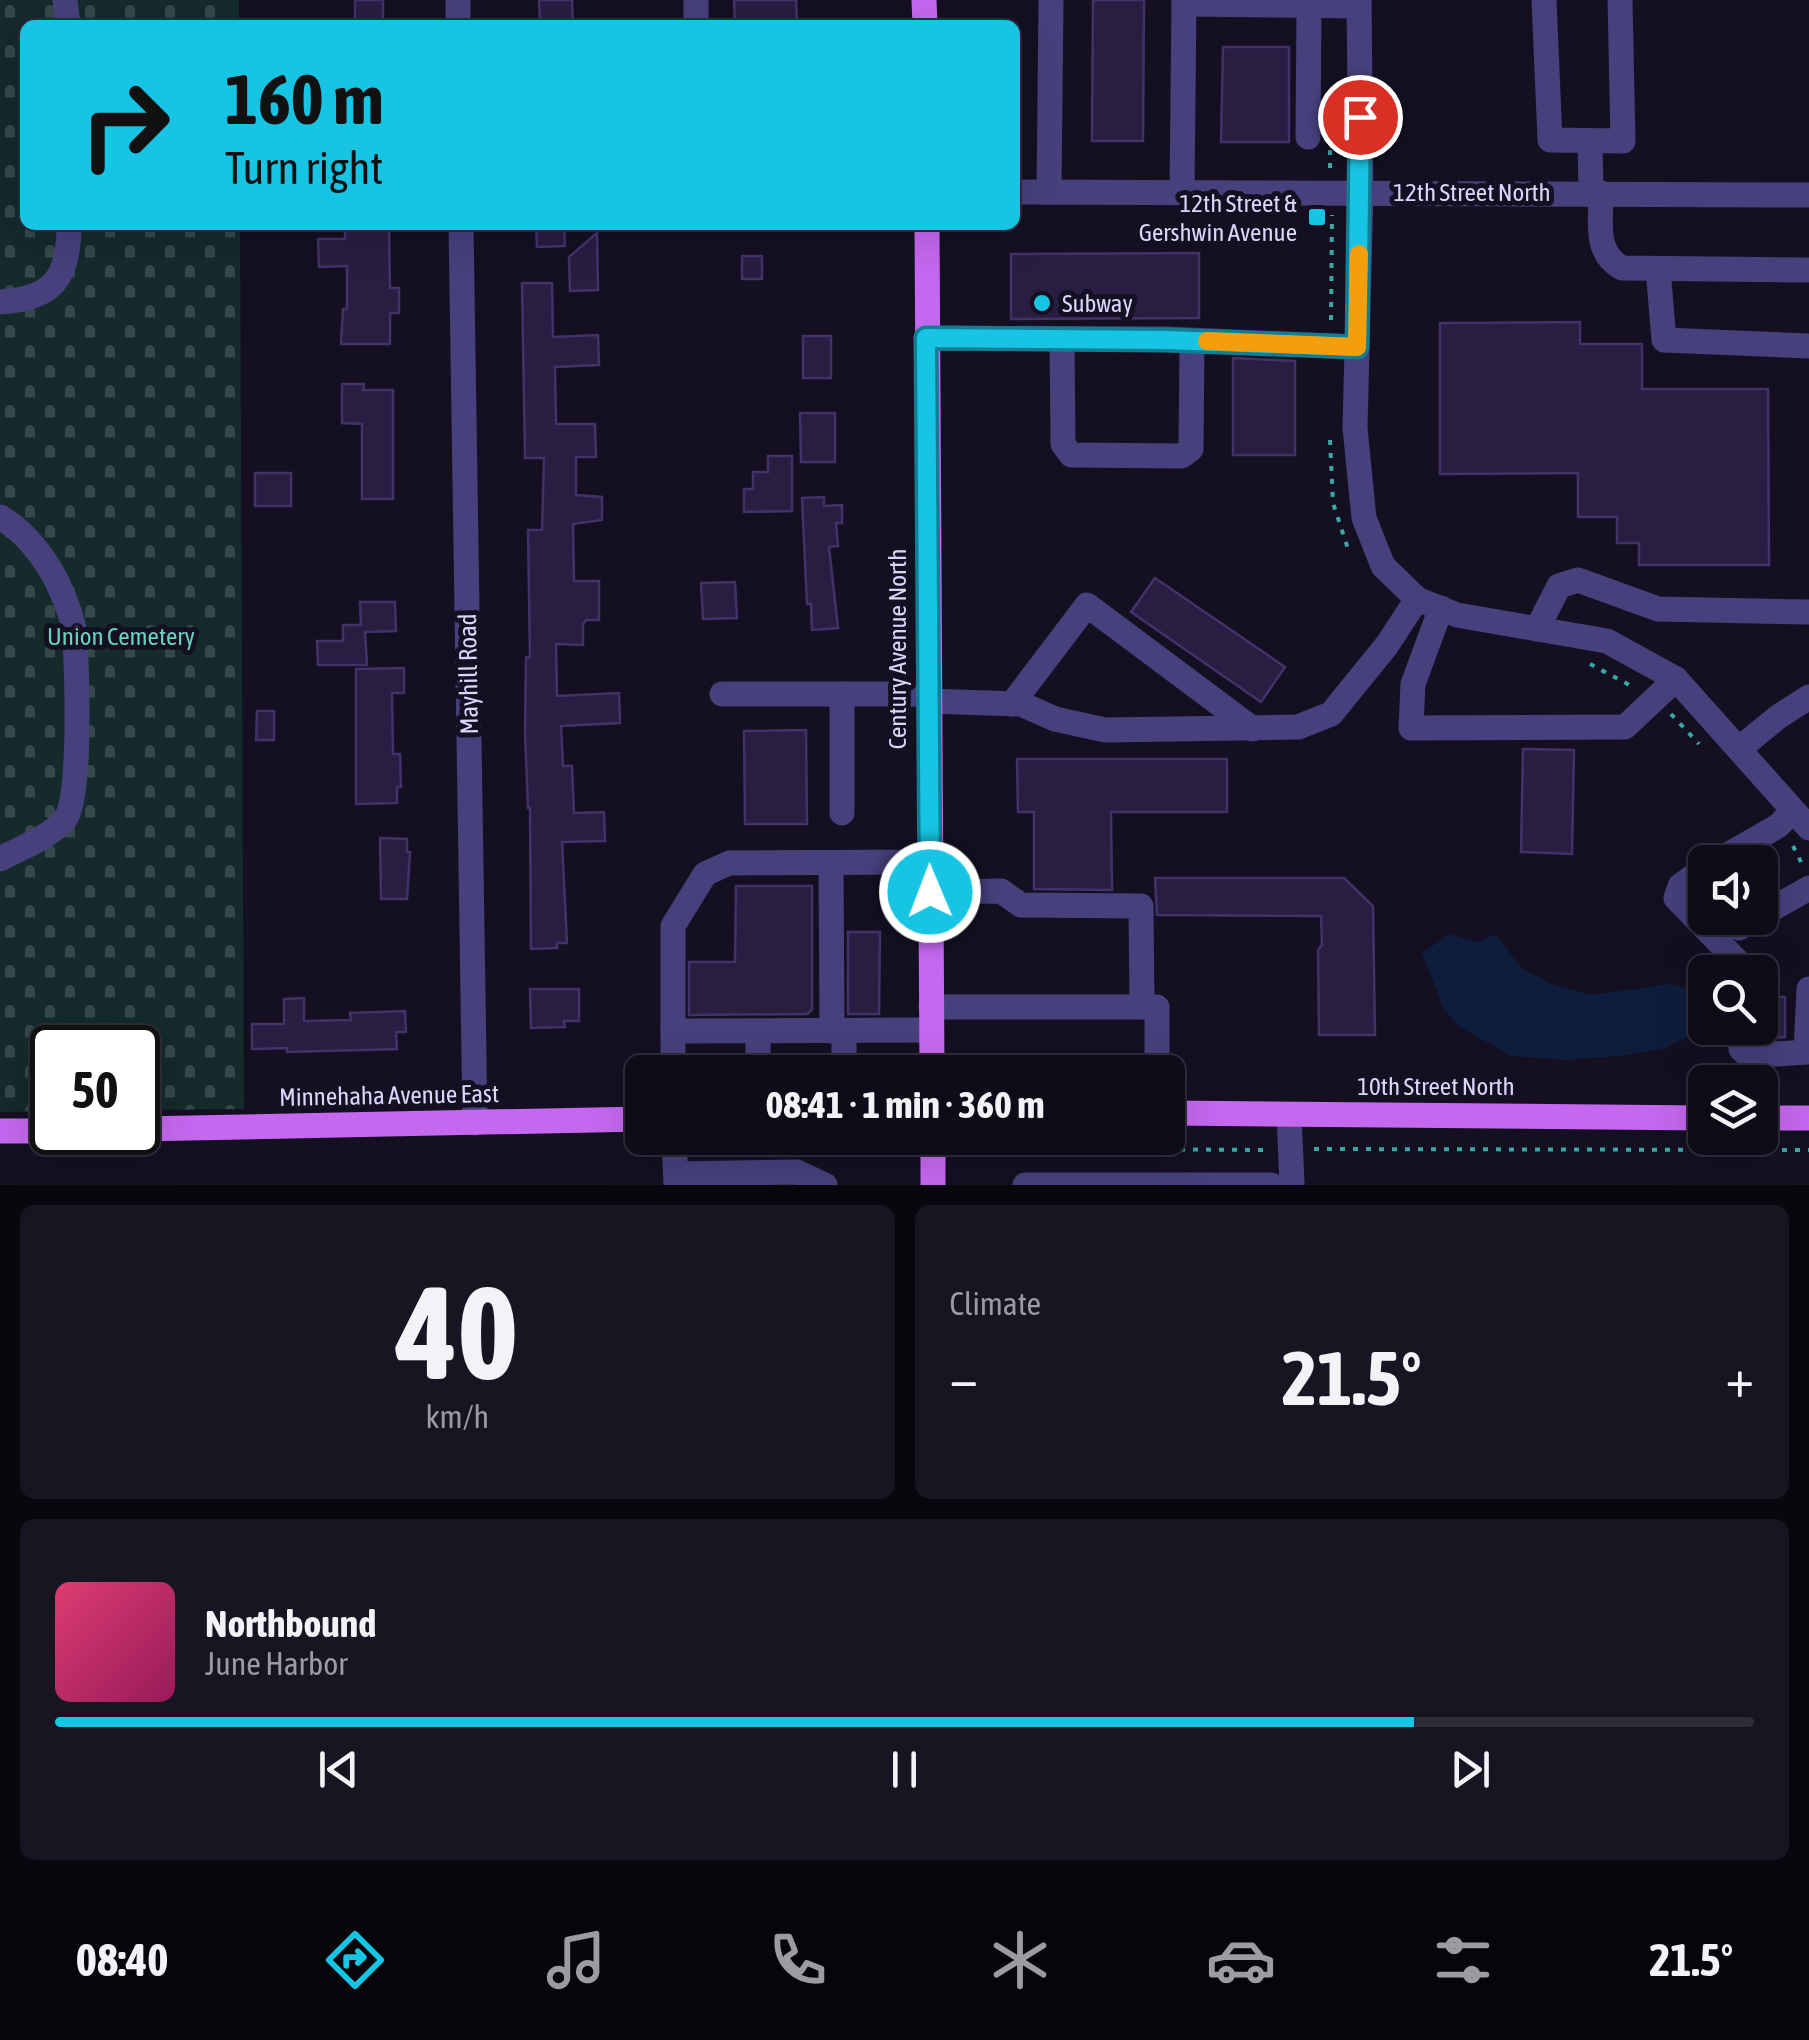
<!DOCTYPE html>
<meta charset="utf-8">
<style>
:root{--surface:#0f0c1a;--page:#181523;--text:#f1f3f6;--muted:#9b9ba2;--line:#2f2c39;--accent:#18c4e3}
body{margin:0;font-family:"Asap Condensed",sans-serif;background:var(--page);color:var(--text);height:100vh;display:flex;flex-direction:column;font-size:38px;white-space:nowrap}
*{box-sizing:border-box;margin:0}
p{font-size:32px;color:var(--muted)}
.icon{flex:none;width:55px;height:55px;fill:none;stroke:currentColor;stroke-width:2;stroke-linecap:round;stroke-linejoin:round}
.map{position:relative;height:1185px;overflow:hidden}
.sheet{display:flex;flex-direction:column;gap:20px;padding:20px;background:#08070e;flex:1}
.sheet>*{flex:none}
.hud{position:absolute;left:20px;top:20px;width:1000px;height:210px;border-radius:15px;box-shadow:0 10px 40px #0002,0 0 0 2px var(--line);background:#18c4e3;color:#111;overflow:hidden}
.buttons{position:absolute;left:1688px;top:845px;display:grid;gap:20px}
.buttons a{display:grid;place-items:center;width:90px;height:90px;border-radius:15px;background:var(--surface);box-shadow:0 10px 40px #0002,0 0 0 2px var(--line);font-size:50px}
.speed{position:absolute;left:30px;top:1025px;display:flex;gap:20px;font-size:50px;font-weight:700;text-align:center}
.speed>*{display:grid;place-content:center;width:130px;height:130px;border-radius:50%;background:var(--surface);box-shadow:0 10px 40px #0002,0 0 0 2px var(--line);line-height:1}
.speed .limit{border:5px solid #111;border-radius:15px;background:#fff;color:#111}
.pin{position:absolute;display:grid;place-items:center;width:85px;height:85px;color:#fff;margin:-42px;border:5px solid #fff;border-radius:50%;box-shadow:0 2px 10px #0007}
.me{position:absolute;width:110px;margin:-55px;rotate:359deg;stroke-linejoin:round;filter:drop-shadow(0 0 8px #0008)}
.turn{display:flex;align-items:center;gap:35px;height:210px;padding:0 40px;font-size:45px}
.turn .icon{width:130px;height:130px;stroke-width:2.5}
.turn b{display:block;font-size:70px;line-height:85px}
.big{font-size:75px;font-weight:700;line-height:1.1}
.sheet .widget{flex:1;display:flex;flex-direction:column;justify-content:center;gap:15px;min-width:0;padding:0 35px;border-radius:15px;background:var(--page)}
.sheet .dial{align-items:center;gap:0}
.dial b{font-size:130px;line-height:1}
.song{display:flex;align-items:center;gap:30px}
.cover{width:120px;height:120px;border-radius:15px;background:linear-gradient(135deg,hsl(340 70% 55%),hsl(330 70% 35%))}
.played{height:10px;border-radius:5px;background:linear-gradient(90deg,var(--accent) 80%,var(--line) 80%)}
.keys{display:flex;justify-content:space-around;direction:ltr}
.heat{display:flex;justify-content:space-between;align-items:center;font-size:55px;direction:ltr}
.sheet .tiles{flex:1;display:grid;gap:20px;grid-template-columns:1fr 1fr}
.widget:last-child{grid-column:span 2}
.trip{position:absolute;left:625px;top:1055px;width:560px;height:100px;border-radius:15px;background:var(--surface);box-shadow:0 10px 40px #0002,0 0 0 2px var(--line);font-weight:700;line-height:100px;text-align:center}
.menu{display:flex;height:160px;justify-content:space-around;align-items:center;background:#06050a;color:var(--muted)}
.menu .icon{width:70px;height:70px}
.menu .current{color:var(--accent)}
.menu b{font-size:45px;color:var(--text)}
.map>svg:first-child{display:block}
.cemetery{fill:url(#cemetery-stones)}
.water{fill:#0f1d3c}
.building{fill:#271e41;stroke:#41336a;stroke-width:2.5}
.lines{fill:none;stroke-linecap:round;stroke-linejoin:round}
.path{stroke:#3ba8a8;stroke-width:4;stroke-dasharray:5 8;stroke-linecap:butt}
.minor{stroke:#46407c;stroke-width:25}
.major{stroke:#c468ef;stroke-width:25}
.route-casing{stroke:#107f94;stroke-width:25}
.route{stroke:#18c4e3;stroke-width:18}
.slow{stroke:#f59e0b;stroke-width:18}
.poi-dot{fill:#18c4e3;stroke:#141022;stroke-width:4}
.labels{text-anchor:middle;stroke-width:10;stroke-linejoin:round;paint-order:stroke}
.street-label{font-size:25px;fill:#dcd5fb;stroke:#141022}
.poi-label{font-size:25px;fill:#dcd5fb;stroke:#141022;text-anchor:end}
.park-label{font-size:25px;fill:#69d3be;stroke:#141022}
</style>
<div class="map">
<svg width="1809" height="1185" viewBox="0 0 1809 1185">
<defs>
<pattern id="cemetery-stones" width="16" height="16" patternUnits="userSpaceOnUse" patternTransform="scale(2.5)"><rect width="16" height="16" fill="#142a2b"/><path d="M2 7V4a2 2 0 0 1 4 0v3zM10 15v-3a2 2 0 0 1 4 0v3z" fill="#36484b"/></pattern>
</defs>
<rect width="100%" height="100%" fill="#141022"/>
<path class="cemetery" d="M0,0H239V25H25V225H240L244,1109L138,1110V1048H52V1111L0,1112Z"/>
<path class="water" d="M1450,934L1477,942L1496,934L1521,968L1552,984L1592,995L1670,984L1699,992L1695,1034L1662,1049L1619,1056L1567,1060L1511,1056L1460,1027L1444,1010L1422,953Z"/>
<g class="building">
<rect x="355" y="0" width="28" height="25"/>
<path d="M539,0H572L573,25H540Z"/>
<path d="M734,0H796L797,20H789V25H735Z"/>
<path d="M1093,0H1144L1143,141H1092Z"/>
<path d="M1223,47H1289V142H1221Z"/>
<path d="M345,225H389L390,288H399V313H390V344H341L343,309H347V266L319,267L318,239H345Z"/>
<path d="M536,225H564L565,246L537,247Z"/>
<path d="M597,233L598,290L570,291L569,257Z"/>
<path d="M1199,253V318L1011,319V254Z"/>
<rect x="742" y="256" width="20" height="23"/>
<path d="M522,283H552L553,337L598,335L599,365L555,367L556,424H595L596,457H576V495L602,497V520L573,524L574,581H599V620H586L583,624V645L556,644L557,696L619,693L620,723L561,726L563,766H572L574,813L604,812L605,841L562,842L567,943H557V948L531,949L530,808H528L525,733L526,657H530L528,530H542L544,458H525Z"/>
<path d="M1580,322V344H1642V389H1768L1769,565H1639V543H1617V517H1578V473L1440,474V323Z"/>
<rect x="803" y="336" width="28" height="42"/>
<path d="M1233,358L1295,361V455H1233Z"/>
<path d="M342,384H364L363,390H393V499H362V424L342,423Z"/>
<path d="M800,413H835V462H801Z"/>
<path d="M768,456H792V511L744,512V489H753V472H768Z"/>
<rect x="255" y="473" width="36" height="33"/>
<path d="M824,497V506L842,505V523H836L838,546L829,547L838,628L812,630L811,604H807L802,498Z"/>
<path d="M1155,578L1285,667L1261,702L1131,612Z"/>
<path d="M735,582L737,618L703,619L701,583Z"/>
<path d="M360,602H395L396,631L365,632L367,665H318L317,641H343V625H361Z"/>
<path d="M404,668V693H392L393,754H400L401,787H397V803L356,804V669Z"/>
<path d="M257,711H274V740H256Z"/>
<path d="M806,730L807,824H745L744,731Z"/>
<path d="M1523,749L1574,750L1572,854L1521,852Z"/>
<path d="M1017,759H1227V812H1111L1112,890L1034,889V812H1018Z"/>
<path d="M380,838L407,839V852H410L407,899H381Z"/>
<path d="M1155,878H1344L1373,906L1375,1035H1319L1318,950L1322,945L1321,916L1157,915Z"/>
<path d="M736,886H812V1010L807,1014L689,1015V962H735Z"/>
<path d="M848,932H880L879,1014H848Z"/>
<path d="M530,989H579V1021H564L565,1027L531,1028Z"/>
<path d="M1760,997H1785V1037L1760,1039Z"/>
<path d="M304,998V1021L351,1020L350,1013L405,1011L406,1032H396L397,1049L287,1052V1048L252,1049V1024H284V999Z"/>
</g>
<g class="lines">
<g class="path">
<path d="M1330,150V170"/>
<path d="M1331,320L1332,215"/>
<path d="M1330,440L1333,503L1349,552"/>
<path d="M1590,664L1635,688"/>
<path d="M1671,714L1699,744"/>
<path d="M1793,846L1802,864"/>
<path d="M885,1072H910"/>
<path d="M888,1138V1150L909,1149"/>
<path d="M967,1138V1148"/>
<path d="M959,1148L1269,1150"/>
<path d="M1314,1149L1809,1150"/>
</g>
<g class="minor">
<path d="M65,0L68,25"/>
<path d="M458,0V25"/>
<path d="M696,0V25"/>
<path d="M1359,0L1361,191L1355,428L1364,518L1383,566L1417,599L1457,615L1607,641L1676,679L1809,828"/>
<path d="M1544,0L1550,140L1623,141L1620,0"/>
<path d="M1184,4L1359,6"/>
<path d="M1308,137L1309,6"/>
<path d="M1590,141L1591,193"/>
<path d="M1015,192L1809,195"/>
<path d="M1049,192L1051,0"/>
<path d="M1182,192L1184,0"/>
<path d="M1601,193C1601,222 1594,253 1622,268L1809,270"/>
<path d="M461,225L475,1123"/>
<path d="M1658,269L1664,340L1809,346"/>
<path d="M0,302C53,299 69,278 69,225"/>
<path d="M926,338L1166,339L1357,347"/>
<path d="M1062,339L1063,444L1071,455L1182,456L1191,449L1192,341"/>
<path d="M0,517C27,532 51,565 62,593C67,604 72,618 74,630C77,660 82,800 65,819C49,838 21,848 0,859"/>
<path d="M1441,608L1413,684L1411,728L1625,727L1676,679"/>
<path d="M1537,629L1559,586L1578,580L1658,609L1809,612"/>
<path d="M722,694H927"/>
<path d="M842,694V813"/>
<path d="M927,701L1021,704L1055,719L1105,730L1298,727L1331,714L1387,645L1417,599"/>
<path d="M1012,704L1087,605L1253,729"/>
<path d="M1739,749L1778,717L1809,697"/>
<path d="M1715,862L1778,826L1793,811"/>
<path d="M831,863L832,1031"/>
<path d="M1705,868L1680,886L1676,898L1737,961L1740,972"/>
<path d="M930,892L1001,891L1021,905L1141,906L1142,1007"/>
<path d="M1760,916L1809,888"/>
<path d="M1739,928L1757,918"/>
<path d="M931,1007H1157V1072"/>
<path d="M1740,1028L1741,1049L1749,1056L1806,1052L1809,989"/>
<path d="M673,1031L931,1030"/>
<path d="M758,1031V1072"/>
<path d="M844,1031V1072"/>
<path d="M673,1072V926L705,874L729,863L929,862"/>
<path d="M1289,1115L1292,1185"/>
<path d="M674,1138L676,1185"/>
<path d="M676,1174L797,1172L825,1185"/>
<path d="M1025,1185H1271"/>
</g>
<g class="major">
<path d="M924,0L925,25"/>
<path d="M927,225L932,1072"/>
<path d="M1168,1113L1705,1118"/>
<path d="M1760,1118H1809"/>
<path d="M138,1129L642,1119"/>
<path d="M0,1131H52"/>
<path d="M933,1138V1185"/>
</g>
</g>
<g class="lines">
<g class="route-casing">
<path id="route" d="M930,892L926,338L1166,340L1357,347L1360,117"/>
</g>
<use href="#route" class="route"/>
<path class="slow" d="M1207,341L1357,347L1359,254"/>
</g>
<g class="poi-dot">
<rect x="1307" y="207" width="20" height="20" rx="5"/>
<circle cx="1042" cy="303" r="10"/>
</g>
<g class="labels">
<g class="street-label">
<text x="1472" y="201">12th Street North</text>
<text transform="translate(897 649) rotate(-90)" y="9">Century Avenue North</text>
<text transform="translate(468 674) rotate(-91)" y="9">Mayhill Road</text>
<text x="1436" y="1095">10th Street North</text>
<text transform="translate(389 1095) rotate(-1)" y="9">Minnehaha Avenue East</text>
</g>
<g class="poi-label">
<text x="1297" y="212">12th Street &amp;<tspan x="1297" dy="29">Gershwin Avenue</tspan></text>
<text x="1062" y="312" text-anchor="start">Subway</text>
</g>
<g class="park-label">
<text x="121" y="645">Union Cemetery</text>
</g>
</g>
</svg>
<div class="buttons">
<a><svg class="icon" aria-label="sound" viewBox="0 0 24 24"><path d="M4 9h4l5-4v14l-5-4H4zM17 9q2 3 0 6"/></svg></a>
<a><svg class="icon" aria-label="search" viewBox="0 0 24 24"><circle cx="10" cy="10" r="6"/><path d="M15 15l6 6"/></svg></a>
<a><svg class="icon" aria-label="layers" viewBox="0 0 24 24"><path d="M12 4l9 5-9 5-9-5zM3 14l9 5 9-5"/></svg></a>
</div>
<div class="speed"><div class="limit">50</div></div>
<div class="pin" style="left:1360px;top:117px;background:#d93025"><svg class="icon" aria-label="arrive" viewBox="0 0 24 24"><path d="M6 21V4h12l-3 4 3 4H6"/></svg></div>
<svg class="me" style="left:930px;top:892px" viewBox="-20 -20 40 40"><circle r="17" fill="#18c4e3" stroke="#fff" stroke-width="3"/><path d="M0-11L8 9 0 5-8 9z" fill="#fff"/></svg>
<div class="trip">08:41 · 1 min · 360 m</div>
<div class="hud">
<div class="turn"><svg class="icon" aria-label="right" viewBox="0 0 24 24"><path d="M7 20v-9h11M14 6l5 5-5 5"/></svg><div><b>160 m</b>Turn right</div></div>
</div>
</div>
<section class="sheet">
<div class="tiles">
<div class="widget dial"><b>40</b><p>km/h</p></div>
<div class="widget"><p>Climate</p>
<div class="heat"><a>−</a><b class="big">21.5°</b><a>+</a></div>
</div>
<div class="widget">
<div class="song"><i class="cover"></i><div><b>Northbound</b><p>June Harbor</p></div></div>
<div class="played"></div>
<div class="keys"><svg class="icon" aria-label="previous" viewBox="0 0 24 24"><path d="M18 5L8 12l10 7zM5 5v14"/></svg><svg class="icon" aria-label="pause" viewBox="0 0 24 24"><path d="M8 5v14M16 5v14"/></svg><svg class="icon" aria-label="next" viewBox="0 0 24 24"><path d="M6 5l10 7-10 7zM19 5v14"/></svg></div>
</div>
</div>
</section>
<nav class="menu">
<b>08:40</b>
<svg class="icon current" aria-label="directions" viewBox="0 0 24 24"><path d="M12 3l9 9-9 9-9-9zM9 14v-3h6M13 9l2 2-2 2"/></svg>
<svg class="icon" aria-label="music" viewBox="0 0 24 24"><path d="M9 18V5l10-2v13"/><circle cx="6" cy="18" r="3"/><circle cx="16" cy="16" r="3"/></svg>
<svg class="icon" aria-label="phone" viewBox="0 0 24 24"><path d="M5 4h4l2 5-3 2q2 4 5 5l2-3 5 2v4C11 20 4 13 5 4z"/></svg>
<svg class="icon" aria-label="climate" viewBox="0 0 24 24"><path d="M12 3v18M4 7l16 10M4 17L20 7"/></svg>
<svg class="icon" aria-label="car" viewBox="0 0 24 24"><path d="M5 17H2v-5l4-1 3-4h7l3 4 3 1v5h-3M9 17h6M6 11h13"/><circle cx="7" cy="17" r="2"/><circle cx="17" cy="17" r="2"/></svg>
<svg class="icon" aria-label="filters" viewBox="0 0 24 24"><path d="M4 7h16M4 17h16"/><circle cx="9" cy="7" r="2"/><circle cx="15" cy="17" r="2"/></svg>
<b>21.5°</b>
</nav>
